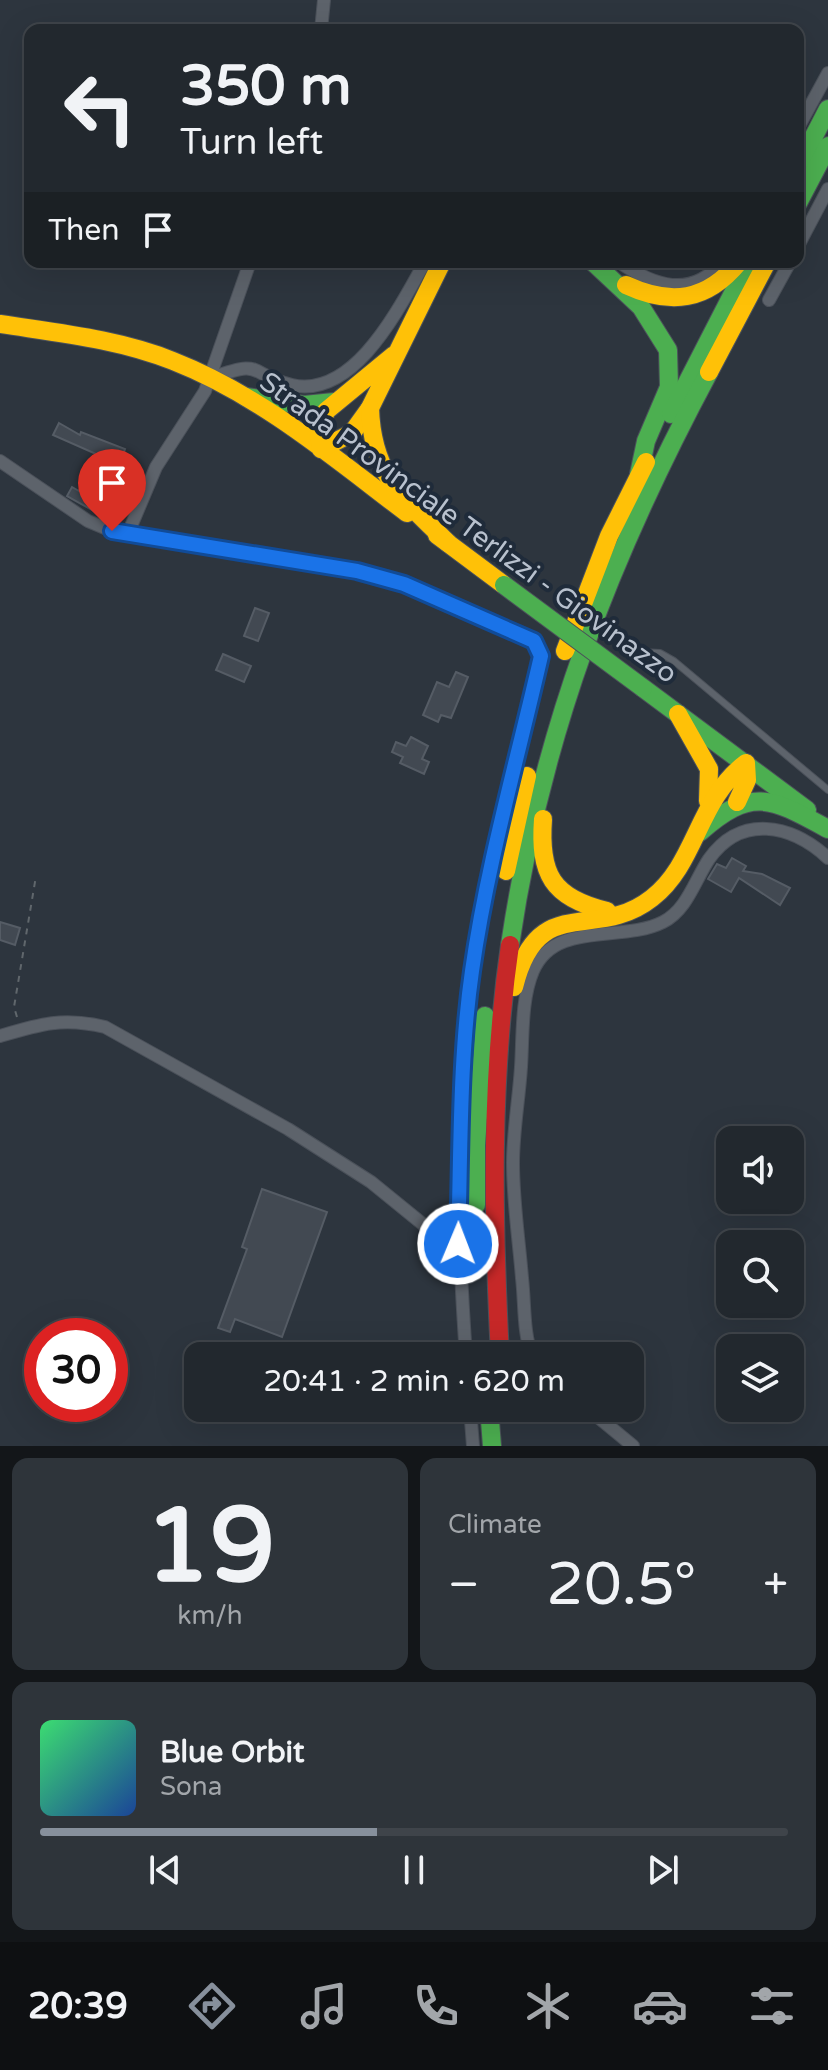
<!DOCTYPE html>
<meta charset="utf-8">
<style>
:root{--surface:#22282e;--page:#2e343a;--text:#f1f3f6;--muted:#a2a6aa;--line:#3f444a;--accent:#87909c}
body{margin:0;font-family:"Varela Round",sans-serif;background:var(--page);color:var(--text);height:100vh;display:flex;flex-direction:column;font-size:30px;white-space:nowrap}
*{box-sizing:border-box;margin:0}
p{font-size:26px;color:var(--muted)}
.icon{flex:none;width:44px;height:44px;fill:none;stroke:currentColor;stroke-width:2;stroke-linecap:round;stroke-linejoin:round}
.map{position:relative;height:1446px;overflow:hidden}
.side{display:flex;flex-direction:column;gap:12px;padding:12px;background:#131619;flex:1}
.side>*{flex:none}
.banner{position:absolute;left:24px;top:24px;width:780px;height:244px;border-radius:16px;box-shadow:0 8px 32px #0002,0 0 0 2px var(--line);background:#22282e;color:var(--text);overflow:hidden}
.buttons{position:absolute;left:716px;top:1126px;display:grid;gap:16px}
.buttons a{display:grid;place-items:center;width:88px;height:88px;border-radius:16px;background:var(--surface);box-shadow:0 8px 32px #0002,0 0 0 2px var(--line);font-size:40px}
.speed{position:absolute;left:24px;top:1318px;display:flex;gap:16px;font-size:40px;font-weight:700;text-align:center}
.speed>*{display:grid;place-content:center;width:104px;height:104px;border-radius:50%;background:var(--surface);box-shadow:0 8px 32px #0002,0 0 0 2px var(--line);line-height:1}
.speed .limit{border:12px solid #d22;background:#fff;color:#111}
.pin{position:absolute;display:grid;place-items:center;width:68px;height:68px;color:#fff;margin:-82px -34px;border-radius:50% 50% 50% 0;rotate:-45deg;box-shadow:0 0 8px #0007}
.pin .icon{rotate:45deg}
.me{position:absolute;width:88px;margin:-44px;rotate:1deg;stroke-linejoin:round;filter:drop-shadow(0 0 6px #0008)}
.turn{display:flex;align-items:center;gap:28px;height:168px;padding:0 24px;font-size:36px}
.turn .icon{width:104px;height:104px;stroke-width:2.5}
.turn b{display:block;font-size:56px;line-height:68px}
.then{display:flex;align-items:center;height:76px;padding:0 24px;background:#0003;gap:16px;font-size:30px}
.big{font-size:60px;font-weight:600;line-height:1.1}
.side .widget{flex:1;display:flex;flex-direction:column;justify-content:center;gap:12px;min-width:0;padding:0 28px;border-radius:16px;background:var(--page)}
.side .dial{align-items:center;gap:0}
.dial b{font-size:104px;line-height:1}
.song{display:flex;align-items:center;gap:24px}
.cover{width:96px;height:96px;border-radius:12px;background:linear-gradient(135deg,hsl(140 70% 55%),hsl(220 70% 35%))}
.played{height:8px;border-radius:4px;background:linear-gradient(90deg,var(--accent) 45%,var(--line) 45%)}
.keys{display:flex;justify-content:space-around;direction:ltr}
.heat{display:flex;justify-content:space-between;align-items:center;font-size:44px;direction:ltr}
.side .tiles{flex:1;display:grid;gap:12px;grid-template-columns:1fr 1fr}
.widget:last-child{grid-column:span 2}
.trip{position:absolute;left:184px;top:1342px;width:460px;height:80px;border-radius:16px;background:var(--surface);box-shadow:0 8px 32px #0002,0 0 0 2px var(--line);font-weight:600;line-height:80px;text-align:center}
.dock{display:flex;height:128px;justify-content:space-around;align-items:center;background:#0e1012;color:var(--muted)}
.dock .icon{width:56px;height:56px}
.dock .current{color:var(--accent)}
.dock b{font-size:36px;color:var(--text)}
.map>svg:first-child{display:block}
.building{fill:#424952;stroke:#555c65;stroke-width:2}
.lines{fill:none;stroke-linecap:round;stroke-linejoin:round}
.lane-casing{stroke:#4b515a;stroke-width:8}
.street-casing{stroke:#4b515a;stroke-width:14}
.fast-casing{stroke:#4b515a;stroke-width:20}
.slow-casing{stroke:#4b515a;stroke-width:20}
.jam-casing{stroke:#4b515a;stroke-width:20}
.path{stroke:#60676c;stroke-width:2;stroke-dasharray:6 6;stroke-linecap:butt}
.lane{stroke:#5d636b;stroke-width:6}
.street{stroke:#5d636b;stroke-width:12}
.fast{stroke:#4caf50;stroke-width:18}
.slow{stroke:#ffc107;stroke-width:18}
.jam{stroke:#c62828;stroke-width:18}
.fast-bridge-casing{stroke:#4b515a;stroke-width:20;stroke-linecap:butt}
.fast-bridge{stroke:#4caf50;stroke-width:18}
.route-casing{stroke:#114b97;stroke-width:20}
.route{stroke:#1a73e8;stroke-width:14}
.labels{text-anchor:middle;stroke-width:8;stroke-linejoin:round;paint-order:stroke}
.street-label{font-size:28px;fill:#b8c1ce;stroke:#1f2b3a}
</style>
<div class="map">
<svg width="828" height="1446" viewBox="0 0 828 1446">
<rect width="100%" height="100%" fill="#2d353e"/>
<g class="building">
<path d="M59,423L80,435L81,432L125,449L111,488L128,497L110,520L67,496L72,487L79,491L89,473L96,477L103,457L53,435Z"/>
<path d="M255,608L269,613L258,641L244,636Z"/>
<path d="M223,654L251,666L244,682L216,670Z"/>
<path d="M456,672L468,677L451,718L441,715L438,722L423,715L437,682L449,687Z"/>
<path d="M411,737L428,746L422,759L429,762L424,774L400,763L403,757L392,752L396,742L406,746Z"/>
<path d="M732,858L746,866L743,871L762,874L790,888L780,905L739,878L731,892L708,879L717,864L726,868Z"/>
<path d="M0,922L20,928L15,945L0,940Z"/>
<path d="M262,1189L327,1212L282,1337L235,1319L230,1332L218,1328L247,1249L242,1247Z"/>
</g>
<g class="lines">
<g class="lane-casing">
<path id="lane" d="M612,630L640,652L660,653L674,661L828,790"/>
</g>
<g class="street-casing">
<g id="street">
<path d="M321,30L324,0"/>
<path d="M798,128L828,73"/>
<path d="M798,246L828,189"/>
<path d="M619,262C654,286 691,299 722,262"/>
<path d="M769,300L790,262"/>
<path d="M211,378C266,358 246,374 292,385C355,399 400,306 425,262"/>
<path d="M0,461L88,521L112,531L357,571L404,584L534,641L541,656C517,761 488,864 472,969C453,1096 457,1229 466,1356"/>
<path d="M129,531L156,467L205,391L250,262"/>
<path d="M0,1036C40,1024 63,1017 105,1027L288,1129L371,1182L430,1230L458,1244"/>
<path d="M532,1356C523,1332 525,1304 522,1278C519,1240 513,1202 513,1163C513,1131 519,1099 521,1067C523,1037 521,999 533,971C555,920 622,943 663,922C687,910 695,880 709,859C741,814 791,824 828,858"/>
<path d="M470,1408L473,1446"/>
<path d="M587,1408L633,1446"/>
</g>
</g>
<g class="fast-casing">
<g id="fast">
<path d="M798,167L828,109"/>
<path d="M798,203L828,146"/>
<path d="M593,262L641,307L668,350L669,387L646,441L639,474"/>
<path d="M246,397L304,405L334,402"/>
<path d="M671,414L749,262"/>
<path d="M643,688L807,810"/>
<path d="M700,832C752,786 771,798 828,829"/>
<path d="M510,945C541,734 609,559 709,372"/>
<path d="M476,1205V1145L485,1016"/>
<path d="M489,1408L492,1446"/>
</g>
</g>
<g class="slow-casing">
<g id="slow">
<path d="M626,285C671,306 707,301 739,262"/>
<path d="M0,324C58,333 118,339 173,361C260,395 333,457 407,513"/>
<path d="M394,355L326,411L319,434L321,449L352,433L370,408L442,262"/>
<path d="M709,372L767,262"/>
<path d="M370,408C372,475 403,499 448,543"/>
<path d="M437,535L504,585"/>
<path d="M565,651L609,536L646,462"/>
<path d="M678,714L709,769L708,801"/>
<path d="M543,819C539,874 552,898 607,911"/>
<path d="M506,871L527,776"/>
<path d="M514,987C538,890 595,943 652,898C697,863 697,800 746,763L747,780L737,802"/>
</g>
</g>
<g class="jam-casing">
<path id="jam" d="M500,1356C493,1219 490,1082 510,945"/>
</g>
<path class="path" d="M17,1017L14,1007L36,876"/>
<use href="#lane" class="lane"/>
<use href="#street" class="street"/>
<use href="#fast" class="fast"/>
<use href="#slow" class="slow"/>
<use href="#jam" class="jam"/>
<g class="fast-bridge-casing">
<path id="fast-bridge" d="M504,585L643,688"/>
</g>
<use href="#fast-bridge" class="fast-bridge"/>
</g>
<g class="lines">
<g class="route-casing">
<path id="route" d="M112,531L357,571L404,584L534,641L541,656C517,761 487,865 472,971C459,1061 461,1154 458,1244"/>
</g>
<use href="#route" class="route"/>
</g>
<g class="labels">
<g class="street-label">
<text transform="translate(469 527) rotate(36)" y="10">Strada Provinciale Terlizzi - Giovinazzo</text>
</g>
</g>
</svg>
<div class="buttons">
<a><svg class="icon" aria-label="sound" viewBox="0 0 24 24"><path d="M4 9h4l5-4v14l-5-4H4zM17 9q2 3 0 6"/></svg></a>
<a><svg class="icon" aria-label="search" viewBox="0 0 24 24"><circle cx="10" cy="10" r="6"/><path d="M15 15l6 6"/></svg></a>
<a><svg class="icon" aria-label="layers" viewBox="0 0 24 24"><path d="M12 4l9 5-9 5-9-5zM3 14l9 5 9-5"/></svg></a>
</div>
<div class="speed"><div class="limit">30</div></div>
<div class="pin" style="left:112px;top:531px;background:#d93025"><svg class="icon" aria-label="arrive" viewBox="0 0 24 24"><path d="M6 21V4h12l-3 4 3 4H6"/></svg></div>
<svg class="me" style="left:458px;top:1244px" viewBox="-20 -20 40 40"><circle r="17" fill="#1a73e8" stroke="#fff" stroke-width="3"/><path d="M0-11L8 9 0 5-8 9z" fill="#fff"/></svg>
<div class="trip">20:41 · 2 min · 620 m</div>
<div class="banner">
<div class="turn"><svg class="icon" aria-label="left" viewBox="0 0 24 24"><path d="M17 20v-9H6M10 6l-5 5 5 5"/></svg><div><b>350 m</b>Turn left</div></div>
<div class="then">Then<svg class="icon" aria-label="arrive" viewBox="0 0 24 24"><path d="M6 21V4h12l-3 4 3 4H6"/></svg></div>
</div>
</div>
<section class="side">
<div class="tiles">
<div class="widget dial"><b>19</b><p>km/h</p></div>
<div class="widget"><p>Climate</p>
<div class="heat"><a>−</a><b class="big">20.5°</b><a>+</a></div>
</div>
<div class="widget">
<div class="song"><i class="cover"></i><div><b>Blue Orbit</b><p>Sona</p></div></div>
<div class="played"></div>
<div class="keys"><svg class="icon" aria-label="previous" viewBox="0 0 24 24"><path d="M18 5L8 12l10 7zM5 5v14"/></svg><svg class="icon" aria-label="pause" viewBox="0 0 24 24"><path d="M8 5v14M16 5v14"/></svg><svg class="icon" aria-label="next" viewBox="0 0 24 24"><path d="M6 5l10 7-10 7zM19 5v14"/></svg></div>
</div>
</div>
</section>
<nav class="dock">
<b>20:39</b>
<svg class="icon current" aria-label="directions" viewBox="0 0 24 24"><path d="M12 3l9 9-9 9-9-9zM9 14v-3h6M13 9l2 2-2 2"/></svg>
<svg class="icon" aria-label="music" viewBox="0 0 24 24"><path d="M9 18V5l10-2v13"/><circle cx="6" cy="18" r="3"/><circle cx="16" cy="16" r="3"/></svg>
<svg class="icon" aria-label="phone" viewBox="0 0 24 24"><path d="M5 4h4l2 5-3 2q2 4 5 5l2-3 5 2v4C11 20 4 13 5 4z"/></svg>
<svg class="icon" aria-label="climate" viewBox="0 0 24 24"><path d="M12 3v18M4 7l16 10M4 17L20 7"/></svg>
<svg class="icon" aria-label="car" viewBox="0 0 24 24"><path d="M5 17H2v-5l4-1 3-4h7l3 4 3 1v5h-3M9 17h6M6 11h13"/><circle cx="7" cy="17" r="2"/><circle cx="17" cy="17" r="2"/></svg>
<svg class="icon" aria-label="filters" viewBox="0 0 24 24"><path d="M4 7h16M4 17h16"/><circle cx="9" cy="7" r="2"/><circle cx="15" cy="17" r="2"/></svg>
</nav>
